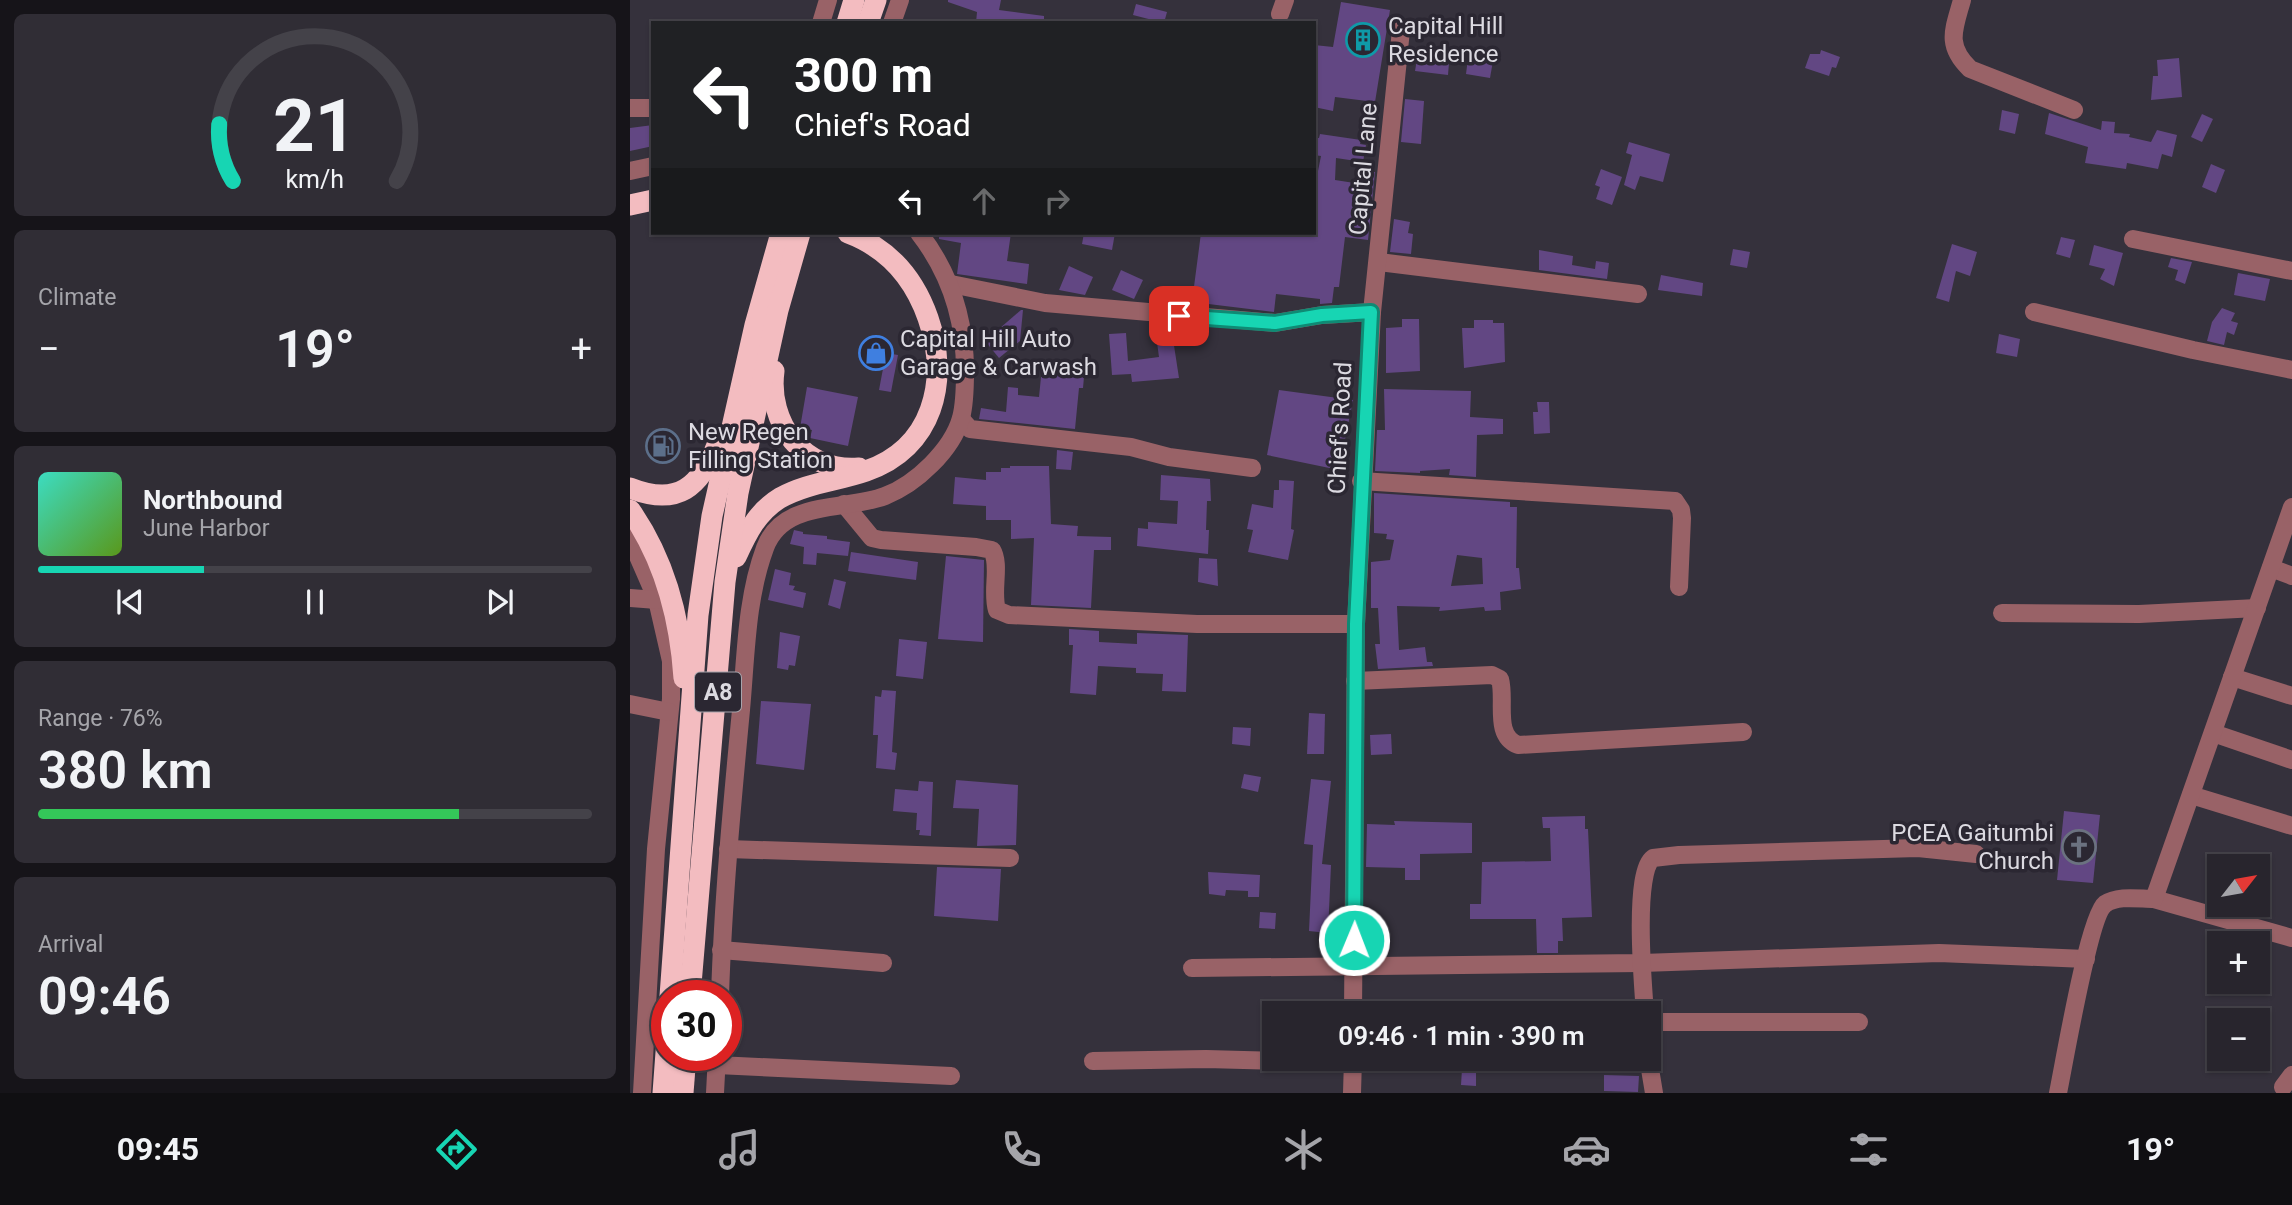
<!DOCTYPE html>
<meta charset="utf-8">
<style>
:root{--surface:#28252d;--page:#302d35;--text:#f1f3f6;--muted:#a5a5aa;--line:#444249;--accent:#17d5b3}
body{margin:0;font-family:Roboto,sans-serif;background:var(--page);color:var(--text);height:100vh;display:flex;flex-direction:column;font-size:26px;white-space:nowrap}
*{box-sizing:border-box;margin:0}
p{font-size:23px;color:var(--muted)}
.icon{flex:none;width:38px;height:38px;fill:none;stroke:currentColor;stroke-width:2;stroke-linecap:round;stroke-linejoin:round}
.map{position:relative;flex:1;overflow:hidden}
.sheet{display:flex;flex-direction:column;gap:14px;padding:14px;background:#161419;width:630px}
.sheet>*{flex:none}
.banner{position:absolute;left:21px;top:21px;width:665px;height:214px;border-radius:0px;box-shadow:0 2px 5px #0004,0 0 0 2px var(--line);background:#202124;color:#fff;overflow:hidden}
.needle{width:46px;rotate:59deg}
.buttons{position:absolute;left:1577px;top:854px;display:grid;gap:14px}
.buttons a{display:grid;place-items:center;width:63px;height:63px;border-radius:0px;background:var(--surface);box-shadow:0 2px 5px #0004,0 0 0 2px var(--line);font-size:35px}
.speed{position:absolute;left:21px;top:980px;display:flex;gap:14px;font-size:35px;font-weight:700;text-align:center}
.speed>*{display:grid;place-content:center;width:91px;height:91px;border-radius:50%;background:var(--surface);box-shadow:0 2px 5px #0004,0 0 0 2px var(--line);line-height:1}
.speed .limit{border:10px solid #d22;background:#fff;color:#111}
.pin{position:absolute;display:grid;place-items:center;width:60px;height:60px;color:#fff;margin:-30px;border-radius:14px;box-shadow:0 4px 10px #0006}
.me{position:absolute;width:77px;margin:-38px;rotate:1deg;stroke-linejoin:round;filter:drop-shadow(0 0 5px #0008)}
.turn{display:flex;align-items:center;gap:24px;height:147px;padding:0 28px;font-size:32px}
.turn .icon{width:91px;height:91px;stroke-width:2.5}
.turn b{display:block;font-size:49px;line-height:60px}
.lanes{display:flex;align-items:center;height:66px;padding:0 28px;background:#0003;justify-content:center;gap:35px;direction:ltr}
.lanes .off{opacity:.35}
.big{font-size:52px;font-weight:600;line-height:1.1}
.sheet .widget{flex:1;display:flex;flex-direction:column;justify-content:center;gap:10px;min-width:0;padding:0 24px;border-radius:10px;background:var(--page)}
.sheet .dial{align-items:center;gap:0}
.dial svg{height:182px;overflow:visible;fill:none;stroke:var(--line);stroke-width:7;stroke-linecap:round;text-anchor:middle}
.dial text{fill:var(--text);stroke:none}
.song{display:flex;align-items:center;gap:21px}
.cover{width:84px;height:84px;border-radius:10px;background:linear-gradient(135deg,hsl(170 70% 55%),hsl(90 70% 35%))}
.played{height:7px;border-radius:4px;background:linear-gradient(90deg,var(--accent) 30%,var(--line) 30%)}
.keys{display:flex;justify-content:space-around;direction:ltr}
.heat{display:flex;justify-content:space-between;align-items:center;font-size:38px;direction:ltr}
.charge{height:10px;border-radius:5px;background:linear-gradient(90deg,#34c759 76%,var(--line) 0)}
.trip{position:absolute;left:632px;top:1001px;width:399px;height:70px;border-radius:0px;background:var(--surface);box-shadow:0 2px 5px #0004,0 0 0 2px var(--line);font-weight:600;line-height:70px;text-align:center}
.menu{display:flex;height:112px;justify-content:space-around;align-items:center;background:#100f12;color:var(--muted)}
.menu .icon{width:49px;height:49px}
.menu .current{color:var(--accent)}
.menu b{font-size:32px;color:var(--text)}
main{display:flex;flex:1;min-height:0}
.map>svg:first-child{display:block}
.building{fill:#624783;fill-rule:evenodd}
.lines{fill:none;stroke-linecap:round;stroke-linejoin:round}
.minor{stroke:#996267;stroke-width:18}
.highway{stroke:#f3bcc0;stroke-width:21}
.route-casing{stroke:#0f8a74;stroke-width:18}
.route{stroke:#17d5b3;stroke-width:12}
.labels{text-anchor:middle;stroke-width:7;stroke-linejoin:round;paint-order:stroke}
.shield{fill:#2b2732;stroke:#a7a4ac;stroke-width:2}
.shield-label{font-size:23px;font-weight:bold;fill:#dcdae1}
.poi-label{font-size:24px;fill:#dcdae1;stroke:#2b2732;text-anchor:start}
.street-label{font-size:24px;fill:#dcdae1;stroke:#2b2732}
</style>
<main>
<section class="sheet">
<div class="widget dial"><svg viewBox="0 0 100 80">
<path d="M14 69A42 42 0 1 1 86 69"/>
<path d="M14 69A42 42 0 0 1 8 44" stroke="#17d5b3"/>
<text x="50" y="56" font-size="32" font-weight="700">21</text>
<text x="50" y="72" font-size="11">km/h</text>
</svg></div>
<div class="widget"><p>Climate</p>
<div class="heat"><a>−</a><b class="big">19°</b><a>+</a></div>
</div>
<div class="widget">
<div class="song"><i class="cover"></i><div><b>Northbound</b><p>June Harbor</p></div></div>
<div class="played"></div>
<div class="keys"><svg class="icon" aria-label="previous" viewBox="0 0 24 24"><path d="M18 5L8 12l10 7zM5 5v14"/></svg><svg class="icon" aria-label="pause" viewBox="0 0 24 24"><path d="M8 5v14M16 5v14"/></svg><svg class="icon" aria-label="next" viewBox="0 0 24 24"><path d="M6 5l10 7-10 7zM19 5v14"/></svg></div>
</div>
<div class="widget"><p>Range · 76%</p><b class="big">380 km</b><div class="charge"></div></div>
<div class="widget"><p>Arrival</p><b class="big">09:46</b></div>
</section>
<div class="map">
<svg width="1662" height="1093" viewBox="0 0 1662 1093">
<rect width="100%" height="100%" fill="#35313c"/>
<g class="building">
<path d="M318,0H371L369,10L414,16V23H346L347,12L318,2Z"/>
<path d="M711,2L760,10L745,102L705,97L703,111L684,107V45L703,47Z"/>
<path d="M506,4L537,12L534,23L503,15Z"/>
<path d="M1191,50L1210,57L1206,68L1202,67L1199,76L1175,68L1180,54H1190Z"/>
<path d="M791,56L808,58V60L819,63L818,75L785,71L787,59L791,60Z"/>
<path d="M838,58L863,61L860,78L836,74Z"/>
<path d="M1549,58L1552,97L1521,100L1523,76H1528L1527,60Z"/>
<path d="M775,99L794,101L791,144L771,142Z"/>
<path d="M1372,110L1389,114L1385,134L1369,130Z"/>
<path d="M1419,113L1471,130L1472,121L1485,122L1484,133L1500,134L1499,137L1521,142L1527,130L1547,135L1542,157L1532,154L1528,169L1497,163L1496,169L1455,163L1458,147L1415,134Z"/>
<path d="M1572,114L1583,119L1572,142L1561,137Z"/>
<path d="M23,125V146L0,151V128Z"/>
<path d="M690,134L731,140L730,144L736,145L733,162L706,158L705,180L731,184L733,171L745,172L738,240L715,237L709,287H704L702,303L690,304V299L646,294L644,312L562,302L571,233H684V176H687L691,156L684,155V138H689Z"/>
<path d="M999,142L1040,154L1033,182L1010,176L1005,190L994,185L1002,155L996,153Z"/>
<path d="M1581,164L1595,170L1586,193L1572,187Z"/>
<path d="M971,169L992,177L982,205L966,199L970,187L965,185Z"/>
<path d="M764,219L780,222L778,233L783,234L781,254L760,252Z"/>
<path d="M309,233H381L377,261L399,264L397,284L327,274L331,243L309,239Z"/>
<path d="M454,233H485L482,250L452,244Z"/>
<path d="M1431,237L1445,240L1440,258L1426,254Z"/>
<path d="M1322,244L1347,252L1340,276L1326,271L1319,302L1306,298Z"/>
<path d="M1464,245L1493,253L1484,286L1470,279L1475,269L1459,265Z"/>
<path d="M1103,249L1120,252L1117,268L1100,265Z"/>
<path d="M909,250L943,256L942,265L965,269L966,261L979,263L977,279L909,270Z"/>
<path d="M1541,258L1562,262L1555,284L1545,280L1548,270L1538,267Z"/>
<path d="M439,266L463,277L455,295L429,290Z"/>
<path d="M491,270L513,280L504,299L482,290Z"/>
<path d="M1608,273L1640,279L1635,301L1604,295Z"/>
<path d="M1031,275L1073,283L1072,296L1028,290Z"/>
<path d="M1592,308L1605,313L1601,321L1608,323L1604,335L1597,332L1594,345L1577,341L1582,322Z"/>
<path d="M391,310H393L390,341L369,358L355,341Z"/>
<path d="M772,319H789L790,371L756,373V328L772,327Z"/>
<path d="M844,320H863V323H874L875,362L834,368L832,328H844Z"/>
<path d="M541,326L549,378L502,382L501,374L482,375L479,334L496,333L498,361L529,357L525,328Z"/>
<path d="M1369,334L1390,339L1387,357L1366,353Z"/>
<path d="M256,353L268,355L261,392L249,390Z"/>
<path d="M423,374L454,377L453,388H449L445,429L349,419L351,408L376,412L378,387L388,388V395L409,397L411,377L423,378Z"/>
<path d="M177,387L228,397L218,446L180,438L182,430L170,428Z"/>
<path d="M754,389L841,391L840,417L873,419V434L847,435L846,477L819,475L820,469L790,471V473L745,471L747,430H755Z"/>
<path d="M649,390L723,400L709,470L637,455Z"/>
<path d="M907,402H919L920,433L904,434L903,412H908Z"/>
<path d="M427,450L443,452L441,470L426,469Z"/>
<path d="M380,466H419L421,524L448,526L447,536L481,537V550H464L461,608L401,605L404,538L381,539V520H356V506L323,504L325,477L356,480V472H371V468H380Z"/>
<path d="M531,475L580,479L581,501H577L576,530H579L578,554L507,546L508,528L518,529V522L547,524L548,501L530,500Z"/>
<path d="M649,480L664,481L661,529L664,530L658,560L618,552L623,530L617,529L622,504L643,508L644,490H649Z"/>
<path d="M744,493L880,502V507H887L886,568H889L891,589L870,592L871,610L855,611L854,607L809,611L810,607L767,606L769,650L795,647L797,662H802L803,666L748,669L745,644H750L748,608H741V562L760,560L764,540L756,539L757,534L744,533ZM827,555L852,558L853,584L821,586Z"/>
<path d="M164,530L173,532V534L197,536V539L220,542L218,556L187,553L186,565L173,564L174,547L160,544Z"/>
<path d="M221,552L288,562L286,580L218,571Z"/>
<path d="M316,556L354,560L353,642L308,639Z"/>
<path d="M569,558L587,559L588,586L568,582Z"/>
<path d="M145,569L161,573L159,585L165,586L163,590L176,593L173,608L138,600Z"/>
<path d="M204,579L216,582L210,609L198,605Z"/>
<path d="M439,629L469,631V642L507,644V633L558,635L556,692L532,691L533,674L506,673V668L468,666L466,695L440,693L443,645H439Z"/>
<path d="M150,632L170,636L165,666L159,665L158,670L147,668Z"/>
<path d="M269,639L297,642L293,679L266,676Z"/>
<path d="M252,690L266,691L262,752L267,753L265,770L246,768L248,735H243L245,696L251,697Z"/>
<path d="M131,701L181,704L174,770L126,764Z"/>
<path d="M679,713L695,714L694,754H677Z"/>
<path d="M603,727L621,728L620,746L602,744Z"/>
<path d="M761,734L762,754L741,755L740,735Z"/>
<path d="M614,774L631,777L628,792L611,788Z"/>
<path d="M681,779L701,781L692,864L701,865L698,933L679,931L683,845L674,844Z"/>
<path d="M326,780L388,785L386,845L347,846L349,809L323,808Z"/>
<path d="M289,781L303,782L301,836L289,835L290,830H286L287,813L263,811L265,789L288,791Z"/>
<path d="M1434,811L1470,815L1463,883L1427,880Z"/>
<path d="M955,816V829H958L962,917L932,918L933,941H928V953H907L906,919H840V904H851L852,862L921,861L920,828H913L912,817Z"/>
<path d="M764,821L842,823V853L790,854V880H775V868L736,867L737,824L765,825Z"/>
<path d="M307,867L371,869L368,921L304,916Z"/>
<path d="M578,872L630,875L629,897H618V891L596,890L595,896L579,894Z"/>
<path d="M630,912L646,913L645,929L629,928Z"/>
<path d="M832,1069L846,1070V1086L831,1085Z"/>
<path d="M974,1075L1009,1076L1008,1092L974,1091Z"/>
</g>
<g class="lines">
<g class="minor">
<path d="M1332,0C1324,29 1315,45 1340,69L1444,110"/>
<path d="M650,14L655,0"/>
<path d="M191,23L198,0"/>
<path d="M262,23L270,0"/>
<path d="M0,108H23"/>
<path d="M0,171L23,166"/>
<path d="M1503,239L1662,271"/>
<path d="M749,262L1008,294"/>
<path d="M321,284L415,303L645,323L692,315L742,312L726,624L723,1013"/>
<path d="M742,312L771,30"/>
<path d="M1404,312L1563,350L1662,370"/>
<path d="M331,419L340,429L501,447L539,457L622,468"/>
<path d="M731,481L1045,501L1051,510L1052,518L1049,587"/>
<path d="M214,504L242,538L251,540L346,547L362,550C371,565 361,591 367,610L379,615L567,624H726"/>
<path d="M0,538L27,600L41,661V699L26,849L12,1093"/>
<path d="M1641,568L1662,576"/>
<path d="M0,598L27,600"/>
<path d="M1372,613L1509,614L1627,608"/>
<path d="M1602,677L1662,696"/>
<path d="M725,681L862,675L870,679C876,701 863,735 888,745L1113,732"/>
<path d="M0,704L39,712"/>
<path d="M1583,733L1662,760"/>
<path d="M1561,795L1662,826"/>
<path d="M98,849L380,858"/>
<path d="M1524,899L1662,938"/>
<path d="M91,950L253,963"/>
<path d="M562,968L1012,963L1309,953L1456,959"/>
<path d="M90,996C93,900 102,805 111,710C116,656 116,599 135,548C153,499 216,511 255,496C286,484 322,450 331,418C335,403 335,386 335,371C335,319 320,273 289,233"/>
<path d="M1015,1013C1013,986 1003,872 1023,858L1049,855L1288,848L1346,854"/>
<path d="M1018,1022H1229"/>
<path d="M1018,1057L1024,1093"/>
<path d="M463,1061L576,1059L723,1063"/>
<path d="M87,1065L321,1076"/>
<path d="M1653,1087L1662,1075"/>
<path d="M85,1093L87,1055"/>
<path d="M722,1093L723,1059"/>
<path d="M1428,1093C1434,1064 1459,916 1475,904C1488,895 1509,899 1524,899L1662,507"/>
</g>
<g class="highway">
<path d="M217,23L224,0"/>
<path d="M238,23L246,0"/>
<path d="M0,205L23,200"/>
<path d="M144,371C137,422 173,473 229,468"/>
<path d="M0,488C48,507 70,487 88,443"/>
<path d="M0,510C35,560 50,618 54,678"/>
<path d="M106,557C117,533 127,512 150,498C177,483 207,481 236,471C303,448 320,381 298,318C284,278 258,248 218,233"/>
<path d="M40,996L68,615L82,516L125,325L151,233"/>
<path d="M60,996L95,582L108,493L148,310L170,233"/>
<path d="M33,1093L37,1039"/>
<path d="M53,1093L56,1055"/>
</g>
</g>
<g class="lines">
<g class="route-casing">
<path id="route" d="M549,316L645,323L692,315L741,312L726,624L724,940"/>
</g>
<use href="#route" class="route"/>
</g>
<defs>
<g id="building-ring" transform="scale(1.75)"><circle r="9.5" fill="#2b2732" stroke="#0f9aa8" stroke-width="1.5"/><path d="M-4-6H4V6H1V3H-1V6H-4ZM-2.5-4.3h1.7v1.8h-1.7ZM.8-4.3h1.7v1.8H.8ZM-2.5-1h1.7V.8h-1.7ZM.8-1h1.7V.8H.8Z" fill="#0f9aa8"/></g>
<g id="shop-ring" transform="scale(1.75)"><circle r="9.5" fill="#2b2732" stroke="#3f7fe0" stroke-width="1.5"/><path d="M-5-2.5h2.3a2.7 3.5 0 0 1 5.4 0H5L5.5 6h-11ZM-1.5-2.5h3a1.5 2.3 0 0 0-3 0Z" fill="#3f7fe0"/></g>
<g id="fuel-ring" transform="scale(1.75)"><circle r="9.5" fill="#2b2732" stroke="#5c6f8a" stroke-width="1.5"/><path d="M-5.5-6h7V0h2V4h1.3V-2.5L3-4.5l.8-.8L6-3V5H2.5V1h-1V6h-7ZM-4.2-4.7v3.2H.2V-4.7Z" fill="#5c6f8a"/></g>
<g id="church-ring" transform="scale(1.75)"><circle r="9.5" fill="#2b2732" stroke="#6b7280" stroke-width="1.5"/><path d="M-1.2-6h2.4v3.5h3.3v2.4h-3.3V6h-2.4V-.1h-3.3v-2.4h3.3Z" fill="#6b7280"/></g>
</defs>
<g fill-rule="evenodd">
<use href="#building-ring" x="733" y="40"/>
<use href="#shop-ring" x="246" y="353"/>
<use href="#fuel-ring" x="33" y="446"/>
<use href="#church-ring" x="1449" y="847"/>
</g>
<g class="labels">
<rect class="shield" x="65" y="672.5" width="46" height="39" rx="5"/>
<g class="shield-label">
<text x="88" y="700">A8</text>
</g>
<g class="poi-label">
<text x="758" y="34">Capital Hill<tspan x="758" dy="28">Residence</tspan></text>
<text x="270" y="347">Capital Hill Auto<tspan x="270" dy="28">Garage &amp; Carwash</tspan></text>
<text x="58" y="440">New Regen<tspan x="58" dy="28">Filling Station</tspan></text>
<text x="1424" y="841" text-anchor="end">PCEA Gaitumbi<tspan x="1424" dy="28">Church</tspan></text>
</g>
<g class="street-label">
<text transform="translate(733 169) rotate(-85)" y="8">Capital Lane</text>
<text transform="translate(710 428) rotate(-87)" y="8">Chief's Road</text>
</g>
</g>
</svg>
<div class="buttons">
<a><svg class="needle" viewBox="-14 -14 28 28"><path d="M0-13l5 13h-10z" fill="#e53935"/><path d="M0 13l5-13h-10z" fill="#a5a5aa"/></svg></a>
<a>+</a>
<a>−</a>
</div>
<div class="speed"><div class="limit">30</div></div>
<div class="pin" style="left:549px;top:316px;background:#d93025"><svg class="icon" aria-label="arrive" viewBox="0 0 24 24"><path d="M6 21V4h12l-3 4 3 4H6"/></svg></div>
<svg class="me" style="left:724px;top:940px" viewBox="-20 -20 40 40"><circle r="17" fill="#17d5b3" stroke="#fff" stroke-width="3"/><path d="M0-11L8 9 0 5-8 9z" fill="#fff"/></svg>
<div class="trip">09:46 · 1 min · 390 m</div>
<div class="banner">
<div class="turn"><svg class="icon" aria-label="left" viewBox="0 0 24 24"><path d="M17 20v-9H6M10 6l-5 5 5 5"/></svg><div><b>300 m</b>Chief's Road</div></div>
<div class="lanes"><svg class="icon" aria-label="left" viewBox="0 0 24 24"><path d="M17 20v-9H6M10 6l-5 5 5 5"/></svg><svg class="icon off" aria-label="ahead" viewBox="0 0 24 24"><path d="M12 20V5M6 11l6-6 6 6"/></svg><svg class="icon off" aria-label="right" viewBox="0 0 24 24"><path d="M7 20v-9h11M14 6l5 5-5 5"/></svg></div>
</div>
</div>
</main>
<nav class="menu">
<b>09:45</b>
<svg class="icon current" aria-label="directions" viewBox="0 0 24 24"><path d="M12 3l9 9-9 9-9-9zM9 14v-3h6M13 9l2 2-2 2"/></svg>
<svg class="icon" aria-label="music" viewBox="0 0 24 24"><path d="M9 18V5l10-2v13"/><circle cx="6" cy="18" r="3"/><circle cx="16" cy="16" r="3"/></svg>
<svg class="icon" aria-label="phone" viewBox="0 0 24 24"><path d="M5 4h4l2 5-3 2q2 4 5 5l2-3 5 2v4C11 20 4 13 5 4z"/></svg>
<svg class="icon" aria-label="climate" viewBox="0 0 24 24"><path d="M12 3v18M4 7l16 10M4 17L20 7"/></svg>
<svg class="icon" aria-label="car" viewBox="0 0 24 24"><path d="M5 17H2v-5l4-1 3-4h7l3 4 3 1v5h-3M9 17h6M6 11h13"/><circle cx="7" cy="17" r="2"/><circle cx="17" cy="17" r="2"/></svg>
<svg class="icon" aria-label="filters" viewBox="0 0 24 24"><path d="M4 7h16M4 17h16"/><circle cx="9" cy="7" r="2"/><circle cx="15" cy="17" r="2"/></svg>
<b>19°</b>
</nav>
